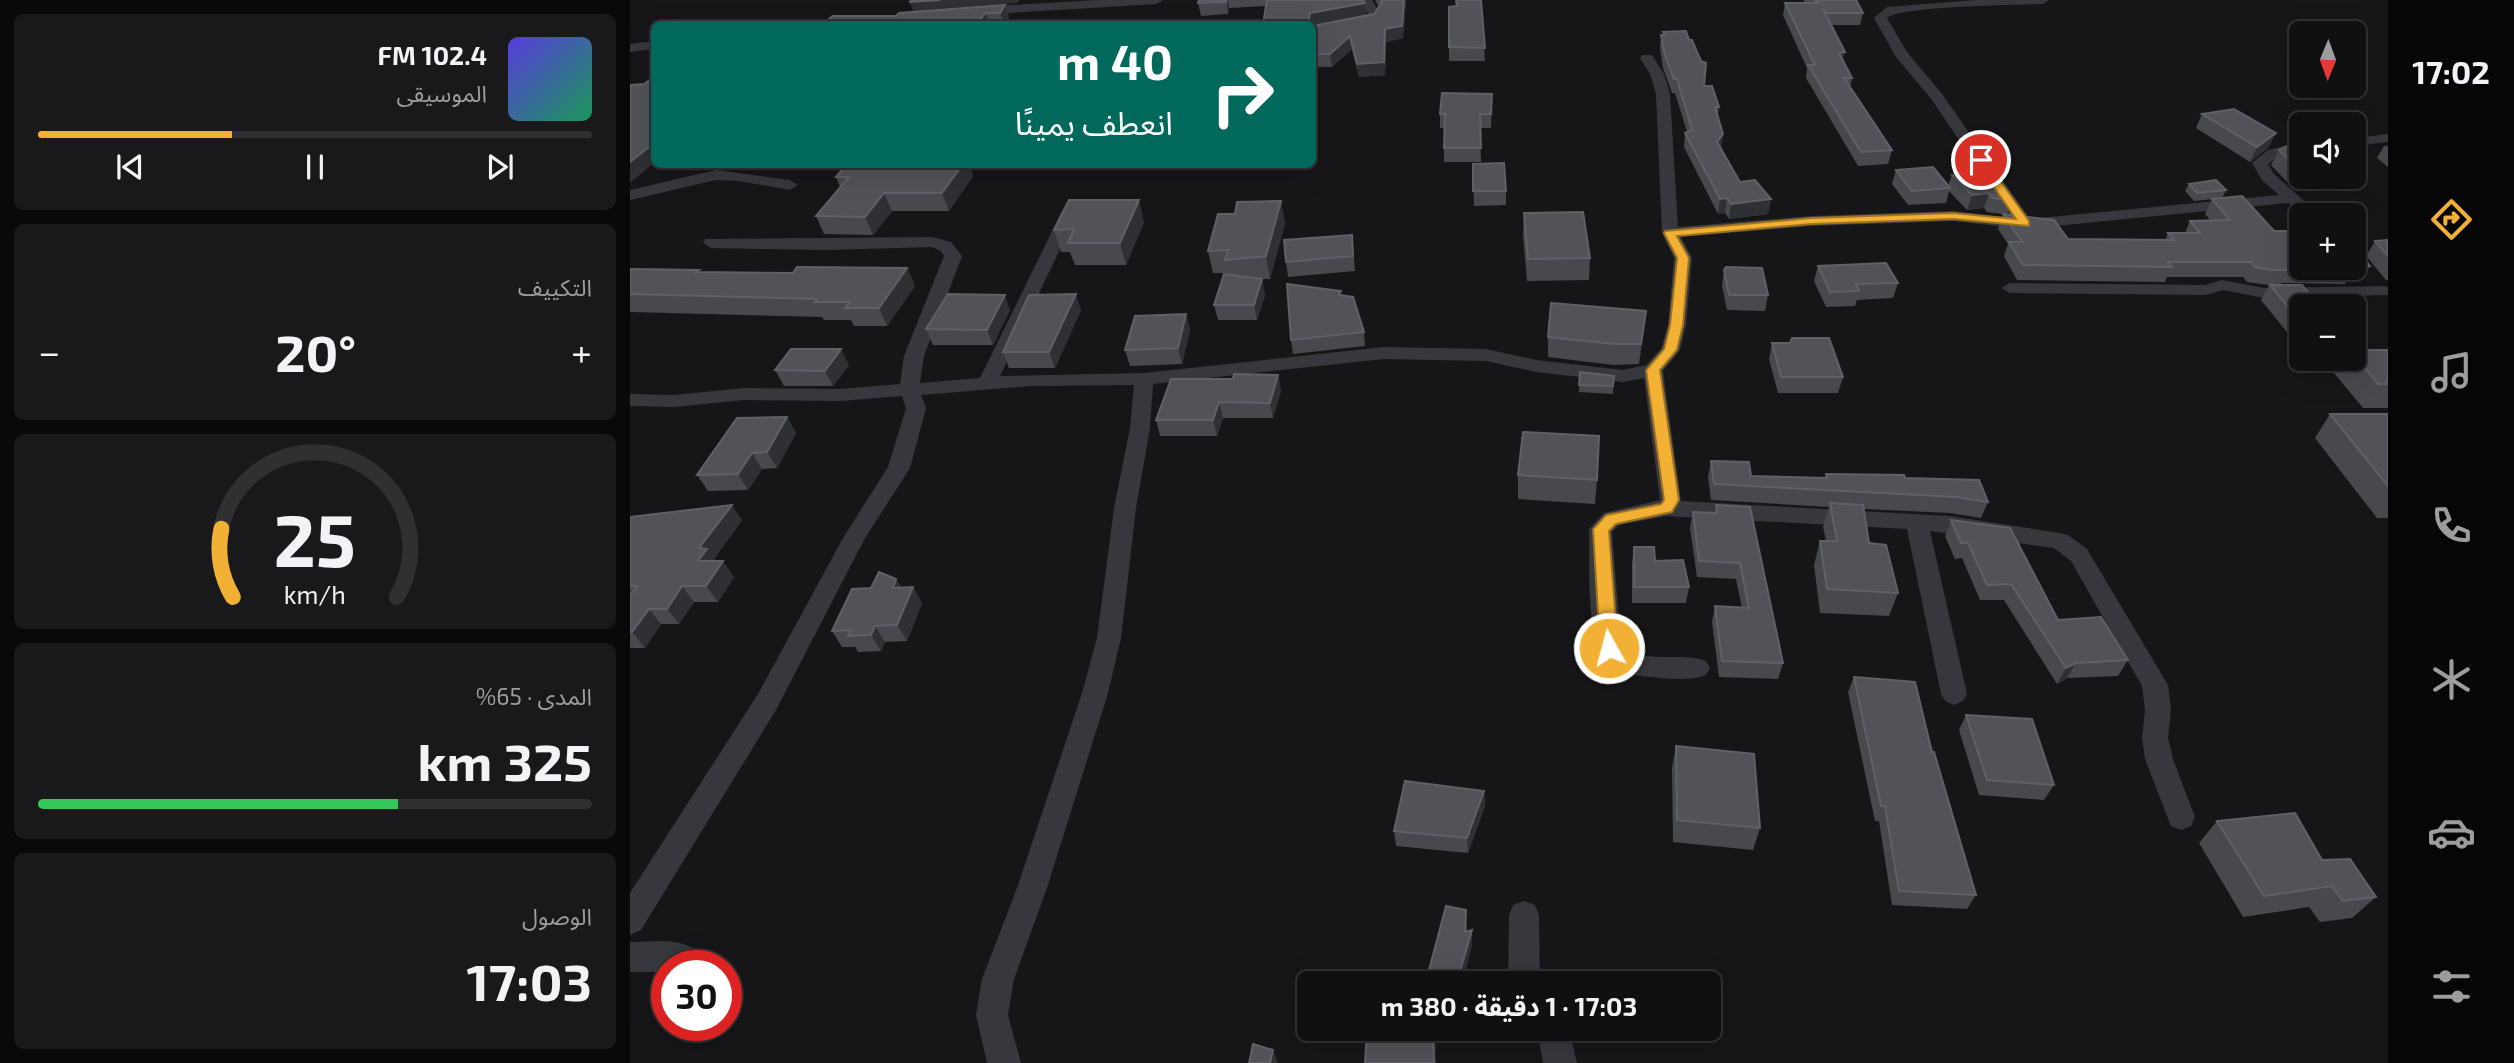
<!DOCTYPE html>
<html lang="ar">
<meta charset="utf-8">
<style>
:root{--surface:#101012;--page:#19191b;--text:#f1f3f6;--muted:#9c9d9f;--line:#303032;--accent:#f2b134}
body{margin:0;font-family:"Exo 2","Noto Sans Arabic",sans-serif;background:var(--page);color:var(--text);direction:rtl;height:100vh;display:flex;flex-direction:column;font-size:26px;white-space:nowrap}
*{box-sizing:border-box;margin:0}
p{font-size:23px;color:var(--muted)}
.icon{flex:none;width:38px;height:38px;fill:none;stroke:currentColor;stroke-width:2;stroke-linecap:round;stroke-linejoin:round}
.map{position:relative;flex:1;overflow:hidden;direction:ltr}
.drawer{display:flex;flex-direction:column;gap:14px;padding:14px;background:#09090a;width:630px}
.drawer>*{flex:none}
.guide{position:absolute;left:21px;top:21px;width:665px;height:147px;border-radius:10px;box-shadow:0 7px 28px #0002,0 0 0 2px var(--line);direction:rtl;background:#00695c;color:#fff;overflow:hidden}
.needle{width:46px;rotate:181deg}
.fabs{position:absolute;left:1659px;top:21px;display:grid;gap:14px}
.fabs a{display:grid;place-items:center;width:77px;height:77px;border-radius:10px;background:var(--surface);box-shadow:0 7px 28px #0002,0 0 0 2px var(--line);font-size:35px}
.speed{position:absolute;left:21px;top:950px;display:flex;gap:14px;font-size:35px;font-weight:700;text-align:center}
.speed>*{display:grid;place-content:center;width:91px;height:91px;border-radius:50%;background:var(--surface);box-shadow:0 7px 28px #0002,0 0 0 2px var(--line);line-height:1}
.speed .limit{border:10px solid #d22;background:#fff;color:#111}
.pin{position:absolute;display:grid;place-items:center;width:60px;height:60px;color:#fff;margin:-30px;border:4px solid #fff;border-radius:50%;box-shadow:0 2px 7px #0007}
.me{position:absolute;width:77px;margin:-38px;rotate:353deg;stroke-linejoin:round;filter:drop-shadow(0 0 5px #0008)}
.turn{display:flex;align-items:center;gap:24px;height:147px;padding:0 28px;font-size:32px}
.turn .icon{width:91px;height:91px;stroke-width:2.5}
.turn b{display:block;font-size:49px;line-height:60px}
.big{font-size:52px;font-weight:700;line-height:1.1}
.drawer .card{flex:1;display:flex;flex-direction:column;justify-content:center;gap:10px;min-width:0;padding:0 24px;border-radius:10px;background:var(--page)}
.drawer .dial{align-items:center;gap:0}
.dial svg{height:182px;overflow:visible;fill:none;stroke:var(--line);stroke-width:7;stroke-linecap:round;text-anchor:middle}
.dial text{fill:var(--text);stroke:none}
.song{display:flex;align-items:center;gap:21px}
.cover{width:84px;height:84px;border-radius:10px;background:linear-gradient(135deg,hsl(250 70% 55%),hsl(150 70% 35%))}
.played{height:7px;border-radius:4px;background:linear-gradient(90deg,var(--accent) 35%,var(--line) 35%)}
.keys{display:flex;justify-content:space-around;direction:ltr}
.heat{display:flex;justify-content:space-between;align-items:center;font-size:38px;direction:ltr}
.charge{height:10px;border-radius:5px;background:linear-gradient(90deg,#34c759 65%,var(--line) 0)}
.trip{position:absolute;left:667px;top:971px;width:424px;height:70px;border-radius:10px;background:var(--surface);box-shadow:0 7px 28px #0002,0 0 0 2px var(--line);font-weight:700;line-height:70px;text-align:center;direction:rtl}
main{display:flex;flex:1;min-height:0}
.tabs{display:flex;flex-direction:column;width:126px;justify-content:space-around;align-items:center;background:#060607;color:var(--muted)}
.tabs .icon{width:49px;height:49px}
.tabs .current{color:var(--accent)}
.tabs b{font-size:32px;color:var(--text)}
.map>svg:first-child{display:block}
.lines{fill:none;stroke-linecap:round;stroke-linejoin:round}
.minor{fill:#37383d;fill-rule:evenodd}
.wall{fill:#47494d}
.shaded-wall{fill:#2f3033}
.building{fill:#525359;stroke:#5f6168;stroke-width:2}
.route{fill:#f2b134;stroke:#9d7322;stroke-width:2}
</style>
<main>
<nav class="tabs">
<b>17:02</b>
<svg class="icon current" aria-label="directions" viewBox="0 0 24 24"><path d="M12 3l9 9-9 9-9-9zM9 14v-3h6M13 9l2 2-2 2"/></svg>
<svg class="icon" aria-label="music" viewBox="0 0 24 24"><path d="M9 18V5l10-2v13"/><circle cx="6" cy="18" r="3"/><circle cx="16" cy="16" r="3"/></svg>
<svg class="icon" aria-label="phone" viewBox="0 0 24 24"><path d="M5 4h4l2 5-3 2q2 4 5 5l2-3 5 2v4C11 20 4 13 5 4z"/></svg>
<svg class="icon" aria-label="climate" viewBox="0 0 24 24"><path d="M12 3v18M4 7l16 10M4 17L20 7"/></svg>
<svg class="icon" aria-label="car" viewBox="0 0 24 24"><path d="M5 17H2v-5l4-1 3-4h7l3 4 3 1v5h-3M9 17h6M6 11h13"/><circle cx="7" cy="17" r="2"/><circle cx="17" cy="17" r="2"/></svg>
<svg class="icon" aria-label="filters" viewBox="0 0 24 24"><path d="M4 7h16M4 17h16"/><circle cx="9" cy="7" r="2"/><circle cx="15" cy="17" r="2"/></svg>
</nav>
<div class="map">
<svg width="1758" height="1063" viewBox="0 0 1758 1063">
<rect width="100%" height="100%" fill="#161618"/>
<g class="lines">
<g class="minor">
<path d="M467,0H533L527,4L345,15L339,11L345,7Z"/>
<path d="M730,0H742L751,16L745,24L682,36V28L737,18L739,16Z"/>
<path d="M1346,0H1419L1413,4C1388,5 1269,6 1257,18L1277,52L1312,94L1400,219L1649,195L1632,180L1622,163L1638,150L1671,142V151L1648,156L1638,164L1644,174L1690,215H1673L1659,203L1395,229L1323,221L1181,226L1051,237L1062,258L1056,325L1050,350L1033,371L1051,501L1320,516L1430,533L1438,535L1457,549L1538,685L1541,710L1538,738L1543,759L1565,817L1561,826L1551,830L1541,826L1515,759L1512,738L1515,710L1512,686L1441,561L1424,548L1300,531L1337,694L1333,701L1324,705L1315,701L1311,694L1277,529L1036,516L989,525L982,532L991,644C1016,666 1047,651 1076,661L1080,668L1076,675C1060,681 1039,679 1022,677C1006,676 983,672 973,658C956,636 960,559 959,529L974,513L1030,500L1014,378L993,382L906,372L856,361L754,359L523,384L520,428L506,508L491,638L478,693L417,888L384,979L378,1015L391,1063H357L346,1015L352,979L387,888L452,693L467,638L484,508L500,428L504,385L401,386L291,395L296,408L280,468L234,540L146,710L11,930L0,935V893L128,694L213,538L258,467L276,408L272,396L210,401L114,400L44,407L0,406V394L44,395L114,388L210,389L270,384L274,356L314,256L311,251L302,247L197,250L81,248L73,243L75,239L302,237L321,242L332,256L294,356L290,383L350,378L433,209L441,204L449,209L370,376L514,373L754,347L856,349L906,360L993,370L1016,365L1031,349L1038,325L1044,258L1032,233L1026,94L1020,74L1010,58L1012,55H1022L1034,74L1040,94L1048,227L1181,216L1323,211L1382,218L1302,100L1266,57L1244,18L1257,7Z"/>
<path d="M24,41V49L0,52V44Z"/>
<path d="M1758,134V142L1724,146V138Z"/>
<path d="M86,170L160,180L168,185L160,190L109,181L86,180L0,200V190Z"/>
<path d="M1592,280L1634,288L1753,286L1758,287V295L1634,298L1593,290L1576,295L1380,293L1371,288L1380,283L1575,285Z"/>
<path d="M894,901L905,905L909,915L910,984H878L879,915L883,905Z"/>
<path d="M34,941C53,942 72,948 80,966H37V972H0V942Z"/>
<path d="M907,1029H939L947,1063H913Z"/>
</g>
</g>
<g class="wall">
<path d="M569,0H733L735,3L736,16L636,6L599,8L598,14L571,16L568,3Z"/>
<path d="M745,0H776L773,38L756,42L755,75L729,77L722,49L702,67H682V26L744,14L749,7Z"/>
<path d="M825,0H851L855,61H819V47L826,6Z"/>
<path d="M1173,0H1226L1233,13L1230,25H1201L1213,61L1222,78L1220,88L1262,150L1258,164L1228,166L1176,78L1177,68L1153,15L1155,3H1175Z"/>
<path d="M375,5L379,17L374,24H192Z"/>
<path d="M1033,32L1089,107L1088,115L1093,134L1091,149L1110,182L1141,199L1138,214L1099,219L1095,213L1088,214L1054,147L1055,133L1057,132L1045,93H1042L1033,68L1030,48L1031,35H1033Z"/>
<path d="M862,94L861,128H850L851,162H814V128H810V114Z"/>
<path d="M1572,114L1639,147L1620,162L1566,128Z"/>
<path d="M1754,146H1758V167L1747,158Z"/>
<path d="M1671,148V177H1716L1713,183L1663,188L1641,165L1649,150Z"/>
<path d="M1338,163L1382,200L1377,214L1438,239L1535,240L1538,233H1555L1560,221H1581L1575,214L1582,199L1644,231L1724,268V242L1731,255L1740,266L1731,281H1716L1715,284L1652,283L1650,285L1671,306V342H1665L1631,300L1639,285L1617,282L1613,277H1537L1535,282L1387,280L1374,256L1378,244L1368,229L1373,214L1357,212L1354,208L1337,210L1319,191L1316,203L1278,205L1262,184L1266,170L1318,186L1322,175L1335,174Z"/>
<path d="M217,164H339L343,176L319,211H262L243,235L194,234L186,216L210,187L206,177Z"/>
<path d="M843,164L876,191V205L844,206Z"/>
<path d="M1559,184L1596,190L1592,198L1564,201L1555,191Z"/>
<path d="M651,201L655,223L640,279H632L635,295L627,320H588L584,305L598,275V273H583L578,251L605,214Z"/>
<path d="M894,213L960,258L959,280L897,281L893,235Z"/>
<path d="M514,222L496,265H445L440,252H431L424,230Z"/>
<path d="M722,235L725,271L658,277L656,262Z"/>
<path d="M1758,240V280H1756L1736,256L1745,241Z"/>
<path d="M1188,266L1268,283L1263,298L1227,300L1225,306L1196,307L1184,281Z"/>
<path d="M277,268L285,286L257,326H224L221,320H194L192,317L0,312V269L69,270L70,272L163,273Z"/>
<path d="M1094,270L1138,295L1135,311L1097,310L1092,286Z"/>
<path d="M712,296L734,332L735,346L663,354L661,340Z"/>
<path d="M380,310L363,345H303L296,329Z"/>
<path d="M451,310L425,368H379L373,352Z"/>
<path d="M556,314L560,330L552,364L500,366L495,350Z"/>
<path d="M1014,331L1009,364L984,365L918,357V337Z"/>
<path d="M1142,343L1213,377L1208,393H1148L1139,359Z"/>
<path d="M1724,350H1758V408H1733L1704,373L1714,359H1724Z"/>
<path d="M219,365L203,386H154L145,370Z"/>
<path d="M950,372L984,376L983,394L949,392Z"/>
<path d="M648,375L651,391L643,418H593L587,436H530L526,420L603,379Z"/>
<path d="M1700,414H1758V518H1747L1685,438Z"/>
<path d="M157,417L166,433L147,468L132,469L118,490L78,491L67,475Z"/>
<path d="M1081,461L1121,476L1195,478L1196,474L1275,478L1358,502L1351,518L1320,513L1234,509L1239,543L1268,593L1259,616L1190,613L1184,565L1190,541H1196L1193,527L1199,507L1081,500L1078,477Z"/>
<path d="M888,475L967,480L965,504L888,499Z"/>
<path d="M1086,505L1153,663L1148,679L1089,677L1082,622L1085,606L1112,608L1106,579L1067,577L1060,528L1063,512L1085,513Z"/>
<path d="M0,517L112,520L84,559L104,577L88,602H64L49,624H31L15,648H0Z"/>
<path d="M1321,520L1428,620L1498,660L1488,676L1437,678L1427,684L1374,600H1350L1332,558L1325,559L1315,536Z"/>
<path d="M1004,547L1059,587L1056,603H1002V563Z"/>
<path d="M266,579L271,587H283L292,603L277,641L255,642L251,651L228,652L225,647H212L202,631L241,588Z"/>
<path d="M1224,677L1346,895L1337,909L1262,905L1249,821H1245L1218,692Z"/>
<path d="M1336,715L1424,785L1414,800L1349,795L1329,730Z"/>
<path d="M1046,746L1130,828L1123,850L1043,842L1042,768Z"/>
<path d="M854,791L855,806L838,853L766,846L764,831Z"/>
<path d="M1587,821L1692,860L1746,897L1722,918L1690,922L1679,907L1613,917L1569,843Z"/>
<path d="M836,910L837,932L842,944L832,984H799L798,974Z"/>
</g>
<g class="shaded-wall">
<path d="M310,0H390L387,3L283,11L280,2Z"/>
<path d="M596,0H598L599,8L598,14Z"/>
<path d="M774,0H776L773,38L756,42L755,75L729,77L727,64L755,29Z"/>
<path d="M735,3L736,16L682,25L678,24L680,13Z"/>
<path d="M375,5L379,17L374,24L370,13Z"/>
<path d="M356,13L360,24H345Z"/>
<path d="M720,36L722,49L702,67L700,54Z"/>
<path d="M1215,52L1212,65L1209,53Z"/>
<path d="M1646,133L1639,147L1620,162L1627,147Z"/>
<path d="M1093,134L1091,148L1085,156L1087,142Z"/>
<path d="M24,143V163L0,183V162Z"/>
<path d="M333,164H339L343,176L319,211L312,193Z"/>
<path d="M254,193L262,211L243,235L235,217Z"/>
<path d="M1359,193L1354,208L1337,210L1342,195Z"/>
<path d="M1097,198L1095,213L1088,214L1090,199Z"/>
<path d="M1141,199L1138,214L1099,219L1101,204Z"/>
<path d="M509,200L514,222L496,265L490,243Z"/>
<path d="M651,201L655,223L640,279L636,256Z"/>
<path d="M277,268L285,286L257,326L249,308Z"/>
<path d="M632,279L635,295L627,320L624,305Z"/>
<path d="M446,294L451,310L425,368L419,352Z"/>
<path d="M375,295L380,310L363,345L357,330Z"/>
<path d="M1016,311L1014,331L1009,364L1011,344Z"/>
<path d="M556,314L560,330L552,364L548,348Z"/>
<path d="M211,349L219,365L203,386L195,371Z"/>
<path d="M648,375L651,391L643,418L640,403Z"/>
<path d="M589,402L593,418L587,436L583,420Z"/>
<path d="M157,417L166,433L147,468L137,452Z"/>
<path d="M122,453L132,469L118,490L108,474Z"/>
<path d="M102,505L112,520L84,559L88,564L68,561L69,548Z"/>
<path d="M93,561L104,577L88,602L76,586Z"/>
<path d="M266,579L275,595L263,588Z"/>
<path d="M52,586L64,602L49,624L37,609Z"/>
<path d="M283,587L292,603L277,641L267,625Z"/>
<path d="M19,609L31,624L15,648L2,632Z"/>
<path d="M245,626L255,642L251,651L241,635Z"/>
<path d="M1446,663L1437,678L1427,684L1436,668Z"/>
<path d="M854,791L855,806L838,853L837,838Z"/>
<path d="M842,930V944L832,984H829L828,978Z"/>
<path d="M803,1029H805L806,1063H804Z"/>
<path d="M643,1050L648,1063H640Z"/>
</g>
<g class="building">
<path d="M281,0H310L280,2Z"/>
<path d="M569,0H596V2L568,3Z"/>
<path d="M637,0H733L735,3L680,13L678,23L679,24H633Z"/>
<path d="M751,0H774L772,26L755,29L754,62L727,64L720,36L700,54H682V26L744,14L752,2Z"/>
<path d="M826,0H851L855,48L819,47V7L827,6Z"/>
<path d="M1185,0H1226L1233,13H1196L1193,9L1215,52L1209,53L1222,78H1214L1262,150L1231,152L1178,65H1185L1155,3H1188Z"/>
<path d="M375,5L370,13H356L345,24H192L203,16H266L269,13Z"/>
<path d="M1056,31L1059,40H1062L1071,61L1076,63L1074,86H1082L1089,107H1085L1093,134L1087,142L1110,182L1125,180L1141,199L1101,204L1097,198L1090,199L1055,133L1062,130L1047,79H1044L1035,55L1031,35H1035L1033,32Z"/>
<path d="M24,77V143L0,162V85L14,84Z"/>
<path d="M812,93L862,94L861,114H850L851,148H814L815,114H810Z"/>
<path d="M1604,109L1646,133L1627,147L1572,114Z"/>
<path d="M1663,143L1671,148V173L1649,150Z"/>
<path d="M1345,157L1361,172L1382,200L1362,198L1359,193L1342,195L1322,175L1345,173L1338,163Z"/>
<path d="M874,163L876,191H843V164Z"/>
<path d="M217,164H333L312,193H254L235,217L186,216L219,177H206Z"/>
<path d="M1303,167L1320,188L1282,191L1266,170Z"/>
<path d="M1586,180L1596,190L1567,193L1559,184Z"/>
<path d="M1612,196L1644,231H1671V268H1723L1724,269L1657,268L1659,270H1642L1625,267L1621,262H1538L1542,267L1393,265L1379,242H1392L1373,214L1424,220L1438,239L1544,240L1538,233H1570L1560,221L1600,220L1582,199Z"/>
<path d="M439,200H509L490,243H438L444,229L424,230Z"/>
<path d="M651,201L636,256L595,260L598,250L578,251L588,214H605L607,202Z"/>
<path d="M953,212L960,258L898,259L894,213Z"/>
<path d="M722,235L723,256L656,262L654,240Z"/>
<path d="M1758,240V256L1745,241Z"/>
<path d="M1730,241L1731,255L1740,266H1724V242Z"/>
<path d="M1256,263L1268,283L1226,284L1229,291L1200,292L1188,266Z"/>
<path d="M167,267L277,268L249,308H215L220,302H185L187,299L0,294V269L69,270L66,272L163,273Z"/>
<path d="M1096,267L1132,268L1138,295H1099L1094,270Z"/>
<path d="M594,274L632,279L624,305H584Z"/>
<path d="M657,284L711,291L709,295L723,297L734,332L661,340Z"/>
<path d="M1640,285H1672L1690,306H1671V323Z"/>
<path d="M318,294L375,295L357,330L296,329Z"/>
<path d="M446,294L419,352H373L399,295Z"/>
<path d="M921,303L1016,311L1011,344H985L918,337Z"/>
<path d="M556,314L548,348L495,350L505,316Z"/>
<path d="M1162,338H1199L1213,377H1151L1142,343H1160Z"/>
<path d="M161,349H211L195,371L145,370Z"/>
<path d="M1724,350H1758V384H1748L1724,355Z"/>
<path d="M950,372L984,376L983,386L949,385Z"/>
<path d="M604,374L648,375L640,403L589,402L583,420H526L541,379H603Z"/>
<path d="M1700,414H1758V486Z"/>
<path d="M157,417L137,452L122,453L108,474L67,475L107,418Z"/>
<path d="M893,432L969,436L967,480L888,475Z"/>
<path d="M1081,461L1119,462L1121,476L1197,478L1196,474L1274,475L1275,478L1349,480L1358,502L1326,497L1084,484Z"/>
<path d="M1200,503L1233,505L1239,543L1256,545L1268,593L1197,589L1190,541H1207Z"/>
<path d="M102,505L69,548L77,549L68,561H93L76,586H52L37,609H19L2,632H0V596L7,586H0V517Z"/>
<path d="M1086,505L1120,507L1153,663L1092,661L1085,606L1119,608L1110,563L1069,561L1063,512L1087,513Z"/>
<path d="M1321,520L1380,528L1428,620L1471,617L1498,660L1446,663L1436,668L1381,584L1357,585L1338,543H1331Z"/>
<path d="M1004,547H1024L1025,561L1053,560L1059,587H1004Z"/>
<path d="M249,572L266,579L263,588L283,587L267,625L245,626L241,635L218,636L221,630L202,631L222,589L241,588Z"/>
<path d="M1224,677L1285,682L1302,752H1304L1346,895L1269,891L1255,806H1251Z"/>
<path d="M1336,715L1402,719L1424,785L1357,780Z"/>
<path d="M1046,746L1124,754L1130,828L1047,820Z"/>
<path d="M775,781L854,791L837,838L764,831Z"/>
<path d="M1665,813L1692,860L1720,859L1746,897L1713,901L1702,886L1634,896L1587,821Z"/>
<path d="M816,906L836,910L835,932L842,930L828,978L798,974Z"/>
<path d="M737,1029H803L804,1063H735Z"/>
<path d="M623,1044L643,1050L640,1063H619Z"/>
</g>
<path class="route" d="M1351,157L1354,158L1399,221V226L1323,219L1181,224L1047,236L1059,258L1053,325L1047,350L1030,370L1049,500L1042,512L986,524L979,531L988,648L985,653H973L970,648L963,529L976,515L1031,504L1034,500L1016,370L1034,349L1040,325L1047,258L1034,233L1035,231L1181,218L1323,213L1386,219L1345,160Z"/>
</svg>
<div class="fabs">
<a><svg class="needle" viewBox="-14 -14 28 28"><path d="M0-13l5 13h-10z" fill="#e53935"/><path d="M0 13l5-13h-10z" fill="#9c9d9f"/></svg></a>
<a><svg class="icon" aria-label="sound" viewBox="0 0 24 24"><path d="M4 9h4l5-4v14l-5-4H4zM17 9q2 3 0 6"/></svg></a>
<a>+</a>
<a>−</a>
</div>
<div class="speed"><div class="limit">30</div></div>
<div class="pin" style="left:1351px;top:160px;background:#d93025"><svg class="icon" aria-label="arrive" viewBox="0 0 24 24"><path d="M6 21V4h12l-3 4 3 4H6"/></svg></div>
<svg class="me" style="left:979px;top:648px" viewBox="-20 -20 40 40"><circle r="17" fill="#f2b134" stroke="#fff" stroke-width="3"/><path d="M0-11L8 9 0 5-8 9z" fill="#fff"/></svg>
<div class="trip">17:03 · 1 دقيقة · 380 m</div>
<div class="guide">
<div class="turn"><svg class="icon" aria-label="right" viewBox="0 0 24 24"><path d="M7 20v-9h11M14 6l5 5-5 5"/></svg><div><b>40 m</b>انعطف يمينًا</div></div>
</div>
</div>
<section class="drawer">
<div class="card">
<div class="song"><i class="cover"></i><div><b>102.4 FM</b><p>الموسيقى</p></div></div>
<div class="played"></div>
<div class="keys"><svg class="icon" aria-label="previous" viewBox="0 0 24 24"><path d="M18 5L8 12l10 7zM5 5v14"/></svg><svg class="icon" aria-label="pause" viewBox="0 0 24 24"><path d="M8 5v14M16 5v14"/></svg><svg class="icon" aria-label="next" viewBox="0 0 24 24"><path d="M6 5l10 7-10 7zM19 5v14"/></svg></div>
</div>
<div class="card"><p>التكييف</p>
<div class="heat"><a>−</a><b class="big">20°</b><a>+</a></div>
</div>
<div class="card dial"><svg viewBox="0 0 100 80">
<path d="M14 69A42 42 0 1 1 86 69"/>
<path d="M14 69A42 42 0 0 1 9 39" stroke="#f2b134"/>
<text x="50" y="56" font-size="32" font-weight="700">25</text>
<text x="50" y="72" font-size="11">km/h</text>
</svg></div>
<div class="card"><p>المدى · 65%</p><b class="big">325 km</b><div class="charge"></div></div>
<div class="card"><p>الوصول</p><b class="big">17:03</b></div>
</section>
</main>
